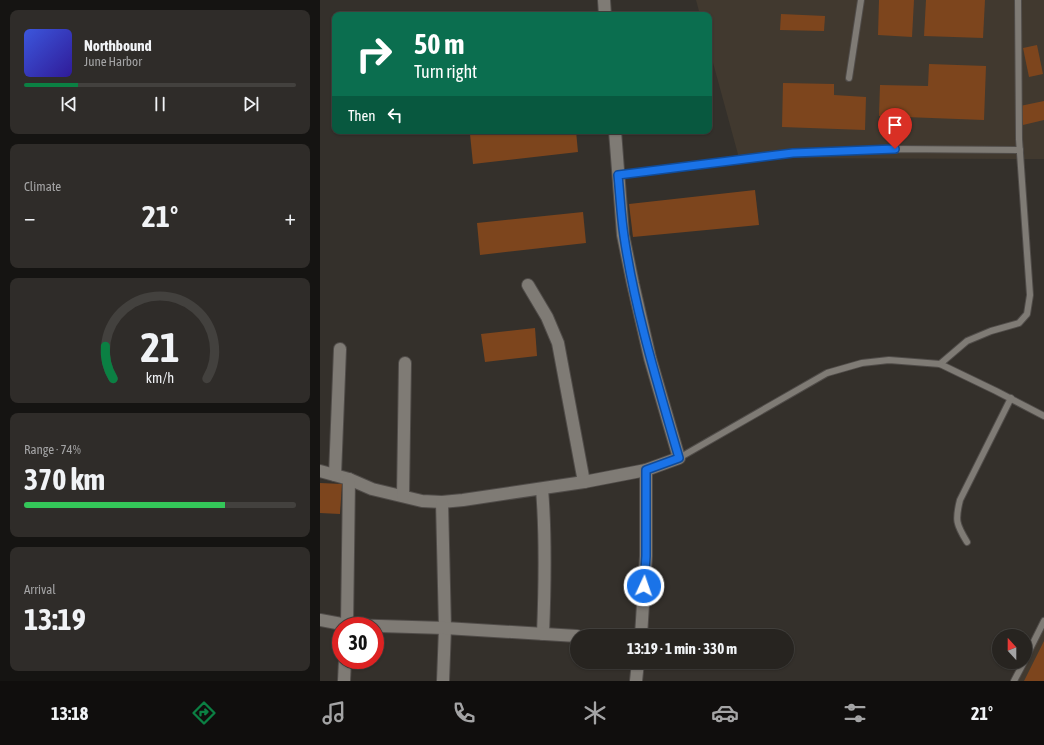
<!DOCTYPE html>
<meta charset="utf-8">
<style>
:root{--surface:#272420;--page:#2f2c29;--text:#f1f3f6;--muted:#a4a4a5;--line:#43413e;--accent:#0b8043}
body{margin:0;font-family:"Asap Condensed",sans-serif;background:var(--page);color:var(--text);height:100vh;display:flex;flex-direction:column;font-size:15px;white-space:nowrap}
*{box-sizing:border-box;margin:0}
p{font-size:13px;color:var(--muted)}
.icon{flex:none;width:22px;height:22px;fill:none;stroke:currentColor;stroke-width:2;stroke-linecap:round;stroke-linejoin:round}
.map{position:relative;flex:1;overflow:hidden}
.side{display:flex;flex-direction:column;gap:10px;padding:10px;background:#151412;width:320px}
.side>*{flex:none}
.hud{position:absolute;left:12px;top:12px;width:380px;height:122px;border-radius:8px;box-shadow:0 1px 3px #0004,0 0 0 1px var(--line);background:#0b6e4f;color:#fff;overflow:hidden}
.needle{width:26px;rotate:339deg}
.controls{position:absolute;left:672px;top:629px;display:grid;gap:8px}
.controls a{display:grid;place-items:center;width:40px;height:40px;border-radius:50%;background:var(--surface);box-shadow:0 1px 3px #0004,0 0 0 1px var(--line);font-size:20px}
.speed{position:absolute;left:12px;top:617px;display:flex;gap:8px;font-size:20px;font-weight:700;text-align:center}
.speed>*{display:grid;place-content:center;width:52px;height:52px;border-radius:50%;background:var(--surface);box-shadow:0 1px 3px #0004,0 0 0 1px var(--line);line-height:1}
.speed .limit{border:6px solid #d22;background:#fff;color:#111}
.pin{position:absolute;display:grid;place-items:center;width:34px;height:34px;color:#fff;margin:-41px -17px;border-radius:50% 50% 50% 0;rotate:-45deg;box-shadow:0 0 4px #0007}
.pin .icon{rotate:45deg}
.me{position:absolute;width:44px;margin:-22px;rotate:3deg;stroke-linejoin:round;filter:drop-shadow(0 0 3px #0008)}
.turn{display:flex;align-items:center;gap:14px;height:84px;padding:0 16px;font-size:18px}
.turn .icon{width:52px;height:52px;stroke-width:2.5}
.turn b{display:block;font-size:28px;line-height:34px}
.then{display:flex;align-items:center;height:38px;padding:0 16px;background:#0003;gap:8px;font-size:15px}
.big{font-size:30px;font-weight:700;line-height:1.1}
.side .tile{flex:1;display:flex;flex-direction:column;justify-content:center;gap:6px;min-width:0;padding:0 14px;border-radius:8px;background:var(--page)}
.side .dial{align-items:center;gap:0}
.dial svg{height:104px;overflow:visible;fill:none;stroke:var(--line);stroke-width:7;stroke-linecap:round;text-anchor:middle}
.dial text{fill:var(--text);stroke:none}
.song{display:flex;align-items:center;gap:12px}
.cover{width:48px;height:48px;border-radius:6px;background:linear-gradient(135deg,hsl(230 70% 55%),hsl(250 70% 35%))}
.played{height:4px;border-radius:2px;background:linear-gradient(90deg,var(--accent) 20%,var(--line) 20%)}
.keys{display:flex;justify-content:space-around;direction:ltr}
.heat{display:flex;justify-content:space-between;align-items:center;font-size:22px;direction:ltr}
.charge{height:6px;border-radius:3px;background:linear-gradient(90deg,#34c759 74%,var(--line) 0)}
.trip{position:absolute;left:250px;top:629px;width:224px;height:40px;border-radius:20px;background:var(--surface);box-shadow:0 1px 3px #0004,0 0 0 1px var(--line);font-weight:700;line-height:40px;text-align:center}
.menu{display:flex;height:64px;justify-content:space-around;align-items:center;background:#100e0d;color:var(--muted)}
.menu .icon{width:28px;height:28px}
.menu .selected{color:var(--accent)}
.menu b{font-size:18px;color:var(--text)}
main{display:flex;flex:1;min-height:0}
.map>svg:first-child{display:block}
.built{fill:#41392f}
.building{fill:#7d451d}
.lines{fill:none;stroke-linecap:round;stroke-linejoin:round}
.service-casing{stroke:#504c49;stroke-width:8}
.minor-casing{stroke:#504c49;stroke-width:14}
.service{stroke:#7f7b75;stroke-width:6}
.minor{stroke:#7f7b75;stroke-width:12}
.route-casing{stroke:#114b97;stroke-width:10}
.route{stroke:#1a73e8;stroke-width:7}
</style>
<main>
<section class="side">
<div class="tile">
<div class="song"><i class="cover"></i><div><b>Northbound</b><p>June Harbor</p></div></div>
<div class="played"></div>
<div class="keys"><svg class="icon" aria-label="previous" viewBox="0 0 24 24"><path d="M18 5L8 12l10 7zM5 5v14"/></svg><svg class="icon" aria-label="pause" viewBox="0 0 24 24"><path d="M8 5v14M16 5v14"/></svg><svg class="icon" aria-label="next" viewBox="0 0 24 24"><path d="M6 5l10 7-10 7zM19 5v14"/></svg></div>
</div>
<div class="tile"><p>Climate</p>
<div class="heat"><a>−</a><b class="big">21°</b><a>+</a></div>
</div>
<div class="tile dial"><svg viewBox="0 0 100 80">
<path d="M14 69A42 42 0 1 1 86 69"/>
<path d="M14 69A42 42 0 0 1 8 44" stroke="#0b8043"/>
<text x="50" y="56" font-size="32" font-weight="700">21</text>
<text x="50" y="72" font-size="11">km/h</text>
</svg></div>
<div class="tile"><p>Range · 74%</p><b class="big">370 km</b><div class="charge"></div></div>
<div class="tile"><p>Arrival</p><b class="big">13:19</b></div>
</section>
<div class="map">
<svg width="724" height="681" viewBox="0 0 724 681">
<rect width="100%" height="100%" fill="#34302b"/>
<g class="built">
<path d="M376,0H724V159L419,158L389,48V15H380Z"/>
<path d="M724,625V681H697Z"/>
</g>
<g class="building">
<path d="M559,0H594L592,37L558,35Z"/>
<path d="M606,0H665L663,38L604,36Z"/>
<path d="M461,14L505,16L504,31L460,30Z"/>
<path d="M717,45L723,74L709,77L703,48Z"/>
<path d="M609,64L666,66L664,120L559,116L560,85L608,86Z"/>
<path d="M463,83L514,84V95L546,97L545,130L462,127Z"/>
<path d="M724,101V120L703,125L700,106Z"/>
<path d="M173,131H256L258,152L153,164L150,134Z"/>
<path d="M435,190L439,225L313,237L309,204Z"/>
<path d="M263,212L266,243L160,255L157,223Z"/>
<path d="M215,328L217,356L165,362L161,334Z"/>
<path d="M0,483L22,484L20,514L0,513Z"/>
<path d="M724,641V681H704Z"/>
</g>
<g class="lines">
<g class="service-casing">
<g id="service">
<path d="M529,78L541,0"/>
<path d="M298,175L473,153L575,149L700,150"/>
<path d="M620,364L647,341L671,331L699,323L707,314L710,295L699,139L698,0"/>
<path d="M359,458L507,373L542,363L569,360L620,364L676,391L724,416"/>
<path d="M647,542C636,524 635,520 640,500L691,398"/>
<path d="M705,659L724,621"/>
<path d="M694,681L704,662"/>
</g>
</g>
<g class="minor-casing">
<g id="minor">
<path d="M284,0L285,15"/>
<path d="M208,285L227,317L238,343L264,482"/>
<path d="M0,471L29,479L52,489L102,501L122,502L143,500L264,482L326,470L359,458L330,358L313,284L303,235L295,131"/>
<path d="M15,475L20,349"/>
<path d="M222,489C226,537 225,585 223,634"/>
<path d="M83,496L85,363"/>
<path d="M122,502L125,628L123,681"/>
<path d="M0,620L27,625L125,628L257,636"/>
<path d="M27,626L29,479"/>
<path d="M321,636L326,556V470"/>
<path d="M24,681L25,660"/>
<path d="M316,681L318,662"/>
</g>
</g>
<use href="#service" class="service"/>
<use href="#minor" class="minor"/>
</g>
<g class="lines">
<g class="route-casing">
<path id="route" d="M324,586L326,556V470L359,458C338,385 315,311 304,236C301,216 300,195 298,175L473,153L575,149"/>
</g>
<use href="#route" class="route"/>
</g>
</svg>
<div class="controls">
<a><svg class="needle" viewBox="-14 -14 28 28"><path d="M0-13l5 13h-10z" fill="#e53935"/><path d="M0 13l5-13h-10z" fill="#a4a4a5"/></svg></a>
</div>
<div class="speed"><div class="limit">30</div></div>
<div class="pin" style="left:575px;top:149px;background:#d93025"><svg class="icon" aria-label="arrive" viewBox="0 0 24 24"><path d="M6 21V4h12l-3 4 3 4H6"/></svg></div>
<svg class="me" style="left:324px;top:586px" viewBox="-20 -20 40 40"><circle r="17" fill="#1a73e8" stroke="#fff" stroke-width="3"/><path d="M0-11L8 9 0 5-8 9z" fill="#fff"/></svg>
<div class="trip">13:19 · 1 min · 330 m</div>
<div class="hud">
<div class="turn"><svg class="icon" aria-label="right" viewBox="0 0 24 24"><path d="M7 20v-9h11M14 6l5 5-5 5"/></svg><div><b>50 m</b>Turn right</div></div>
<div class="then">Then<svg class="icon" aria-label="left" viewBox="0 0 24 24"><path d="M17 20v-9H6M10 6l-5 5 5 5"/></svg></div>
</div>
</div>
</main>
<nav class="menu">
<b>13:18</b>
<svg class="icon selected" aria-label="directions" viewBox="0 0 24 24"><path d="M12 3l9 9-9 9-9-9zM9 14v-3h6M13 9l2 2-2 2"/></svg>
<svg class="icon" aria-label="music" viewBox="0 0 24 24"><path d="M9 18V5l10-2v13"/><circle cx="6" cy="18" r="3"/><circle cx="16" cy="16" r="3"/></svg>
<svg class="icon" aria-label="phone" viewBox="0 0 24 24"><path d="M5 4h4l2 5-3 2q2 4 5 5l2-3 5 2v4C11 20 4 13 5 4z"/></svg>
<svg class="icon" aria-label="climate" viewBox="0 0 24 24"><path d="M12 3v18M4 7l16 10M4 17L20 7"/></svg>
<svg class="icon" aria-label="car" viewBox="0 0 24 24"><path d="M5 17H2v-5l4-1 3-4h7l3 4 3 1v5h-3M9 17h6M6 11h13"/><circle cx="7" cy="17" r="2"/><circle cx="17" cy="17" r="2"/></svg>
<svg class="icon" aria-label="filters" viewBox="0 0 24 24"><path d="M4 7h16M4 17h16"/><circle cx="9" cy="7" r="2"/><circle cx="15" cy="17" r="2"/></svg>
<b>21°</b>
</nav>
